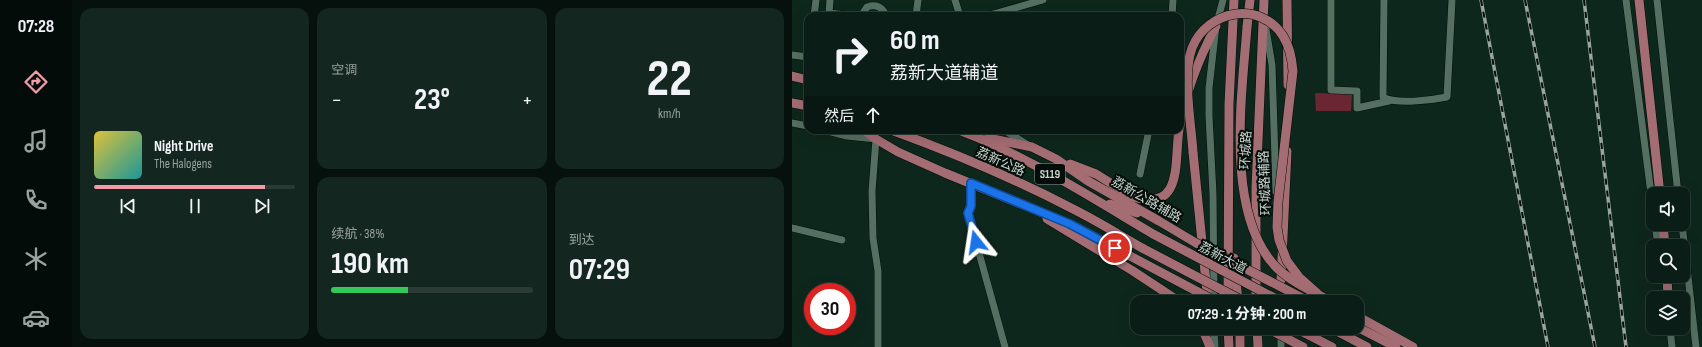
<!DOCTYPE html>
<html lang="zh">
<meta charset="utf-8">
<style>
:root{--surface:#0a1d16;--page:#13261f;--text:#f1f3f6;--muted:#99a2a1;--line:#2a3b35;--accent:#f39aa7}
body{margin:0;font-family:"Sofia Sans Condensed","Noto Sans SC",sans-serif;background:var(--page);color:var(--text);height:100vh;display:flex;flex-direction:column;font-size:15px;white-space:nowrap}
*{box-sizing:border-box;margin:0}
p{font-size:13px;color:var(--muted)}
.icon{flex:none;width:22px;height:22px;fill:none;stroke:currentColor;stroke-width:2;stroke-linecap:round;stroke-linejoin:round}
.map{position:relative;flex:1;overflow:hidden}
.drawer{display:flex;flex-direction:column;gap:8px;padding:8px;background:#06100c;width:720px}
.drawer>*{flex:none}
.top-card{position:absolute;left:12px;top:12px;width:380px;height:122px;border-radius:12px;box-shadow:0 4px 16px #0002,0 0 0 1px var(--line);background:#0a1d16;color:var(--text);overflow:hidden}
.controls{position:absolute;left:854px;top:187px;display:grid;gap:8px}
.controls a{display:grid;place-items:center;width:44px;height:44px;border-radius:8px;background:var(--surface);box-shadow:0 4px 16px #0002,0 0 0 1px var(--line);font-size:20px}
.speed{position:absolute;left:12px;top:283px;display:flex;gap:8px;font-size:20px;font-weight:700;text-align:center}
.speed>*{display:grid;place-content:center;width:52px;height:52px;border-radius:50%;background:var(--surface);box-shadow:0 4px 16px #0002,0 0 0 1px var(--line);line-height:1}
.speed .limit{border:6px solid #d22;background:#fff;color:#111}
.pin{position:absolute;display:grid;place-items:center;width:34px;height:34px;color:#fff;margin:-17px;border:2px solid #fff;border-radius:50%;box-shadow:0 1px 4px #0007}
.me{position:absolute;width:44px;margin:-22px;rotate:345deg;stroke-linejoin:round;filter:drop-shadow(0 0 3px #0008)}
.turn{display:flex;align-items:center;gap:14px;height:84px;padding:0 20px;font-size:18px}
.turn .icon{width:52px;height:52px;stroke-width:2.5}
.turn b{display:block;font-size:28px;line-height:34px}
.then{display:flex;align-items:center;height:38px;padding:0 20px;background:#0003;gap:8px;font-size:15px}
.big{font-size:30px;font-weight:700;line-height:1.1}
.drawer .card{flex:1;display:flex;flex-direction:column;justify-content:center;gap:6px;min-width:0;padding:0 14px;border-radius:12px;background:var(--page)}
.drawer .dial{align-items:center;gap:0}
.dial b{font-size:52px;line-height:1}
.song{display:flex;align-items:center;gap:12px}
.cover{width:48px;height:48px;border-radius:6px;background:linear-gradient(135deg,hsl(50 70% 55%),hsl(180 70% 35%))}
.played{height:4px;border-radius:2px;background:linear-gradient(90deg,var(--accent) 85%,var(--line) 85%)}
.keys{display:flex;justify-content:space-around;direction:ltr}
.heat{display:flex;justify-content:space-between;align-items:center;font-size:22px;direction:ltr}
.charge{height:6px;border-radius:3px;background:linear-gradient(90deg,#34c759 38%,var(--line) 0)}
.drawer .tiles{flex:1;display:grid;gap:8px;grid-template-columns:repeat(3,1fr)}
.card:first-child{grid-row:span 2}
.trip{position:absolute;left:338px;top:295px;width:234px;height:40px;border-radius:12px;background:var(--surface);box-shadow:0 4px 16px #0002,0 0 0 1px var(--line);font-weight:700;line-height:40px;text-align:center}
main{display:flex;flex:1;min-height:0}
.dock{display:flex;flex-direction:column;width:72px;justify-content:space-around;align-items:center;background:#040c09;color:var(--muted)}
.dock .icon{width:28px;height:28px}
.dock .current{color:var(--accent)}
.dock b{font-size:18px;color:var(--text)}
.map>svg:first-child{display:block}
.green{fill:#6b2634}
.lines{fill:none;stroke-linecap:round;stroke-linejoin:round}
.minor-casing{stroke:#001007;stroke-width:8}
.major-casing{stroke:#001007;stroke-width:10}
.minor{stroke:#556f63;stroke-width:7}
.major{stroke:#a46c73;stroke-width:9}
.rail-casing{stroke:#95a69f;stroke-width:3.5}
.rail{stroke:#040d09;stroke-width:2;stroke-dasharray:6;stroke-linecap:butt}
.major-bridge-casing{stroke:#001007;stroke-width:10;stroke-linecap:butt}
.major-bridge{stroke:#a46c73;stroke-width:9}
.route-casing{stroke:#114b97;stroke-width:10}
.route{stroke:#1a73e8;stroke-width:7}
.labels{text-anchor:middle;stroke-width:4;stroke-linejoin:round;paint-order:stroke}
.shield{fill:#040d09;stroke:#8d9a94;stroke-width:1}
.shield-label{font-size:12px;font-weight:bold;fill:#c8d6cf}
.street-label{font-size:13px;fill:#c8d6cf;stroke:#040d09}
</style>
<main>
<nav class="dock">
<b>07:28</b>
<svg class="icon current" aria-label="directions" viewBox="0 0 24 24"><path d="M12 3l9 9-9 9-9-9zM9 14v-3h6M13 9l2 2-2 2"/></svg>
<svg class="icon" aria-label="music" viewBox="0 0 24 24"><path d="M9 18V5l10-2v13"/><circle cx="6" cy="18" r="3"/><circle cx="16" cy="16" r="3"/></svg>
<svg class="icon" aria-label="phone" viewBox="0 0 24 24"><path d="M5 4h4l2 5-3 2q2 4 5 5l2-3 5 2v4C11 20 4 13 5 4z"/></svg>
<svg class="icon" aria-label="climate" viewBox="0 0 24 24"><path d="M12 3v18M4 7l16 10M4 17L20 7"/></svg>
<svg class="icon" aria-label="car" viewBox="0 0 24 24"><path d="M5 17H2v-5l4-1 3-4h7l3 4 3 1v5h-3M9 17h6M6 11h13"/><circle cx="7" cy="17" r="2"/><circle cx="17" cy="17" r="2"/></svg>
</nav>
<section class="drawer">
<div class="tiles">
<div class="card">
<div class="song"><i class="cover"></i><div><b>Night Drive</b><p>The Halogens</p></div></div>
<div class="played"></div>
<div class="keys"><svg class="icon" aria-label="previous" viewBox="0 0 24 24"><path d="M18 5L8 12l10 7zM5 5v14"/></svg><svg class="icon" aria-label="pause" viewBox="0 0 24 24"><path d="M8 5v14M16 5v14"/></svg><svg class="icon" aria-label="next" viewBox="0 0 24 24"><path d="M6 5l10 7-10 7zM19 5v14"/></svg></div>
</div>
<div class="card"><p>空调</p>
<div class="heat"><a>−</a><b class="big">23°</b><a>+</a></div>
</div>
<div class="card dial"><b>22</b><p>km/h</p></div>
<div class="card"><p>续航 · 38%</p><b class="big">190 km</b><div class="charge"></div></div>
<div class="card"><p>到达</p><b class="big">07:29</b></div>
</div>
</section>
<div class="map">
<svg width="910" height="347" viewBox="0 0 910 347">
<rect width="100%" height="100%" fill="#0e271d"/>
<path class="green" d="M523,93L560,94L559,111H524Z"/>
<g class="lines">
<g class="minor-casing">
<g id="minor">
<path d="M38,0L37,13L62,16"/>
<path d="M163,0L168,16"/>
<path d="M539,0V90L565,91V108L597,101"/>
<path d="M592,0L591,97C604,105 640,100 655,97L660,0"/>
<path d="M834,0L861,209"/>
<path d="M865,0L886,194"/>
<path d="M22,16L24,0"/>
<path d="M69,16L75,7C84,4 91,7 94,16"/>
<path d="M124,16L126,0"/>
<path d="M194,16L251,0"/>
<path d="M380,16L381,0"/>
<path d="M473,23L480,65L484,192"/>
<path d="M0,55L16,57"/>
<path d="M0,123L16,126"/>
<path d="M32,130L55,136L84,139L80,191L81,238L86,271V347"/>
<path d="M212,130L236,145"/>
<path d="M348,174L357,130"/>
<path d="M179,183V206L176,213L213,347"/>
<path d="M863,224L866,246"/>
<path d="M890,224L904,347"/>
<path d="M0,228L50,240"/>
<path d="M422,302L421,194L417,116V88L424,26L431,0"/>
<path d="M422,328L423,347"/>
<path d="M878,328L880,347"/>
<path d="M489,347V328"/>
</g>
</g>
<g class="major-casing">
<g id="major">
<path d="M495,0L496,85"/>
<path d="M847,0L868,194"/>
<path d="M455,27L458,0"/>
<path d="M0,76L16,80"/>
<path d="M0,103L16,106"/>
<path d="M388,126C394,90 407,58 424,26"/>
<path d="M72,130L84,139L106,152L153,173L278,224L323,248"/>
<path d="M99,130C162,153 224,179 283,210C307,222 329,236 352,249"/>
<path d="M167,130C178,135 188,138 198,143C255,169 307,202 361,234"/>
<path d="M196,138L240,147L264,159L296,181L367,221"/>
<path d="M401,152L416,302"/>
<path d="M278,164L304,174L341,197C392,213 382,160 387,130"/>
<path d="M318,204L345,213"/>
<path d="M255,219L341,271L388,302"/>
<path d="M871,224L873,246"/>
<path d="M442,258L446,302"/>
<path d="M875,276L876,298"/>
<path d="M489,280L495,151"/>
<path d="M436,302L437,104L442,0"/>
<path d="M464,302V188L472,0"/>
<path d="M565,316L621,347"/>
<path d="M565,327L604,347"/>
<path d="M410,328L418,347"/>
<path d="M436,328L437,347"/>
<path d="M448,328V347"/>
<path d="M465,328L466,347"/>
<path d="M503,328L540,347"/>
<path d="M539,328L575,347"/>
</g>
</g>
<use href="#minor" class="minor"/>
<use href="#major" class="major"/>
<g class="rail-casing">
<g id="rail">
<path d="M689,0L756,347"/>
<path d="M733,0L803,347"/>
<path d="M792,0L834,347"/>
</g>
</g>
<use href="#rail" class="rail"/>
<g class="major-bridge-casing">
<g id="major-bridge">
<path d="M455,27C450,95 432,217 486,269C501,283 522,292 540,302"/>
<path d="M401,152C399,122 390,75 400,48C415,10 468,0 491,36C498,47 500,59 501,71L486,202L485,227L487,240L495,261L507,277L525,293"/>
<path d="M367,221L404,243L518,302"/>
<path d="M361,234L490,302"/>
<path d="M323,248L425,302"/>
<path d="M352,249L453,302"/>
<path d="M475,328L511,347"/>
</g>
</g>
<use href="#major-bridge" class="major-bridge"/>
</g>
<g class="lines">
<g class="route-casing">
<path id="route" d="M184,242L176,213L179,206V183L278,224L323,248"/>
</g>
<use href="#route" class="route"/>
</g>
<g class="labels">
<rect class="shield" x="243" y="164" width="30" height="20" rx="3"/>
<g class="shield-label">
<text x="258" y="178">S119</text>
</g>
<g class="street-label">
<text transform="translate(453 150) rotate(-87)" y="5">环城路</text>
<text transform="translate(209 161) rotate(24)" y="5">荔新公路</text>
<text transform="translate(472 183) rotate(-92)" y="5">环城路辅路</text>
<text transform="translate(355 199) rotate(30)" y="5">荔新公路辅路</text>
<text transform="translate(431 257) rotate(28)" y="5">荔新大道</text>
</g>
</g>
</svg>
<div class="controls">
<a><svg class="icon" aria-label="sound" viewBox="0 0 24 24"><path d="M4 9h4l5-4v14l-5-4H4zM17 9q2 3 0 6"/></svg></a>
<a><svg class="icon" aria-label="search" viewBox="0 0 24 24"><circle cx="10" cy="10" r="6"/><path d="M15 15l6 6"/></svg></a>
<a><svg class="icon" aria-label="layers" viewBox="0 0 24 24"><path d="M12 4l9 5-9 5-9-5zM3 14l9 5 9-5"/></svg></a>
</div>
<div class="speed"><div class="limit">30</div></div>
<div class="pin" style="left:323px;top:248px;background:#d93025"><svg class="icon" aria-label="arrive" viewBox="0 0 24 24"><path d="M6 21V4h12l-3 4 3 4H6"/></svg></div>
<svg class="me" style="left:184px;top:242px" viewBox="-20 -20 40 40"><path d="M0-17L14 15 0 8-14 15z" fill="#1a73e8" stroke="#fff" stroke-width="4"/></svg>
<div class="trip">07:29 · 1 分钟 · 200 m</div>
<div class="top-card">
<div class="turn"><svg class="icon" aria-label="right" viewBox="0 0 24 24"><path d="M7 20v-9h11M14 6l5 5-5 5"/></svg><div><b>60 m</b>荔新大道辅道</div></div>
<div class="then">然后<svg class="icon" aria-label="ahead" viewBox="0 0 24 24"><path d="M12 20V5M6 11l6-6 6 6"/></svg></div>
</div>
</div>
</main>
